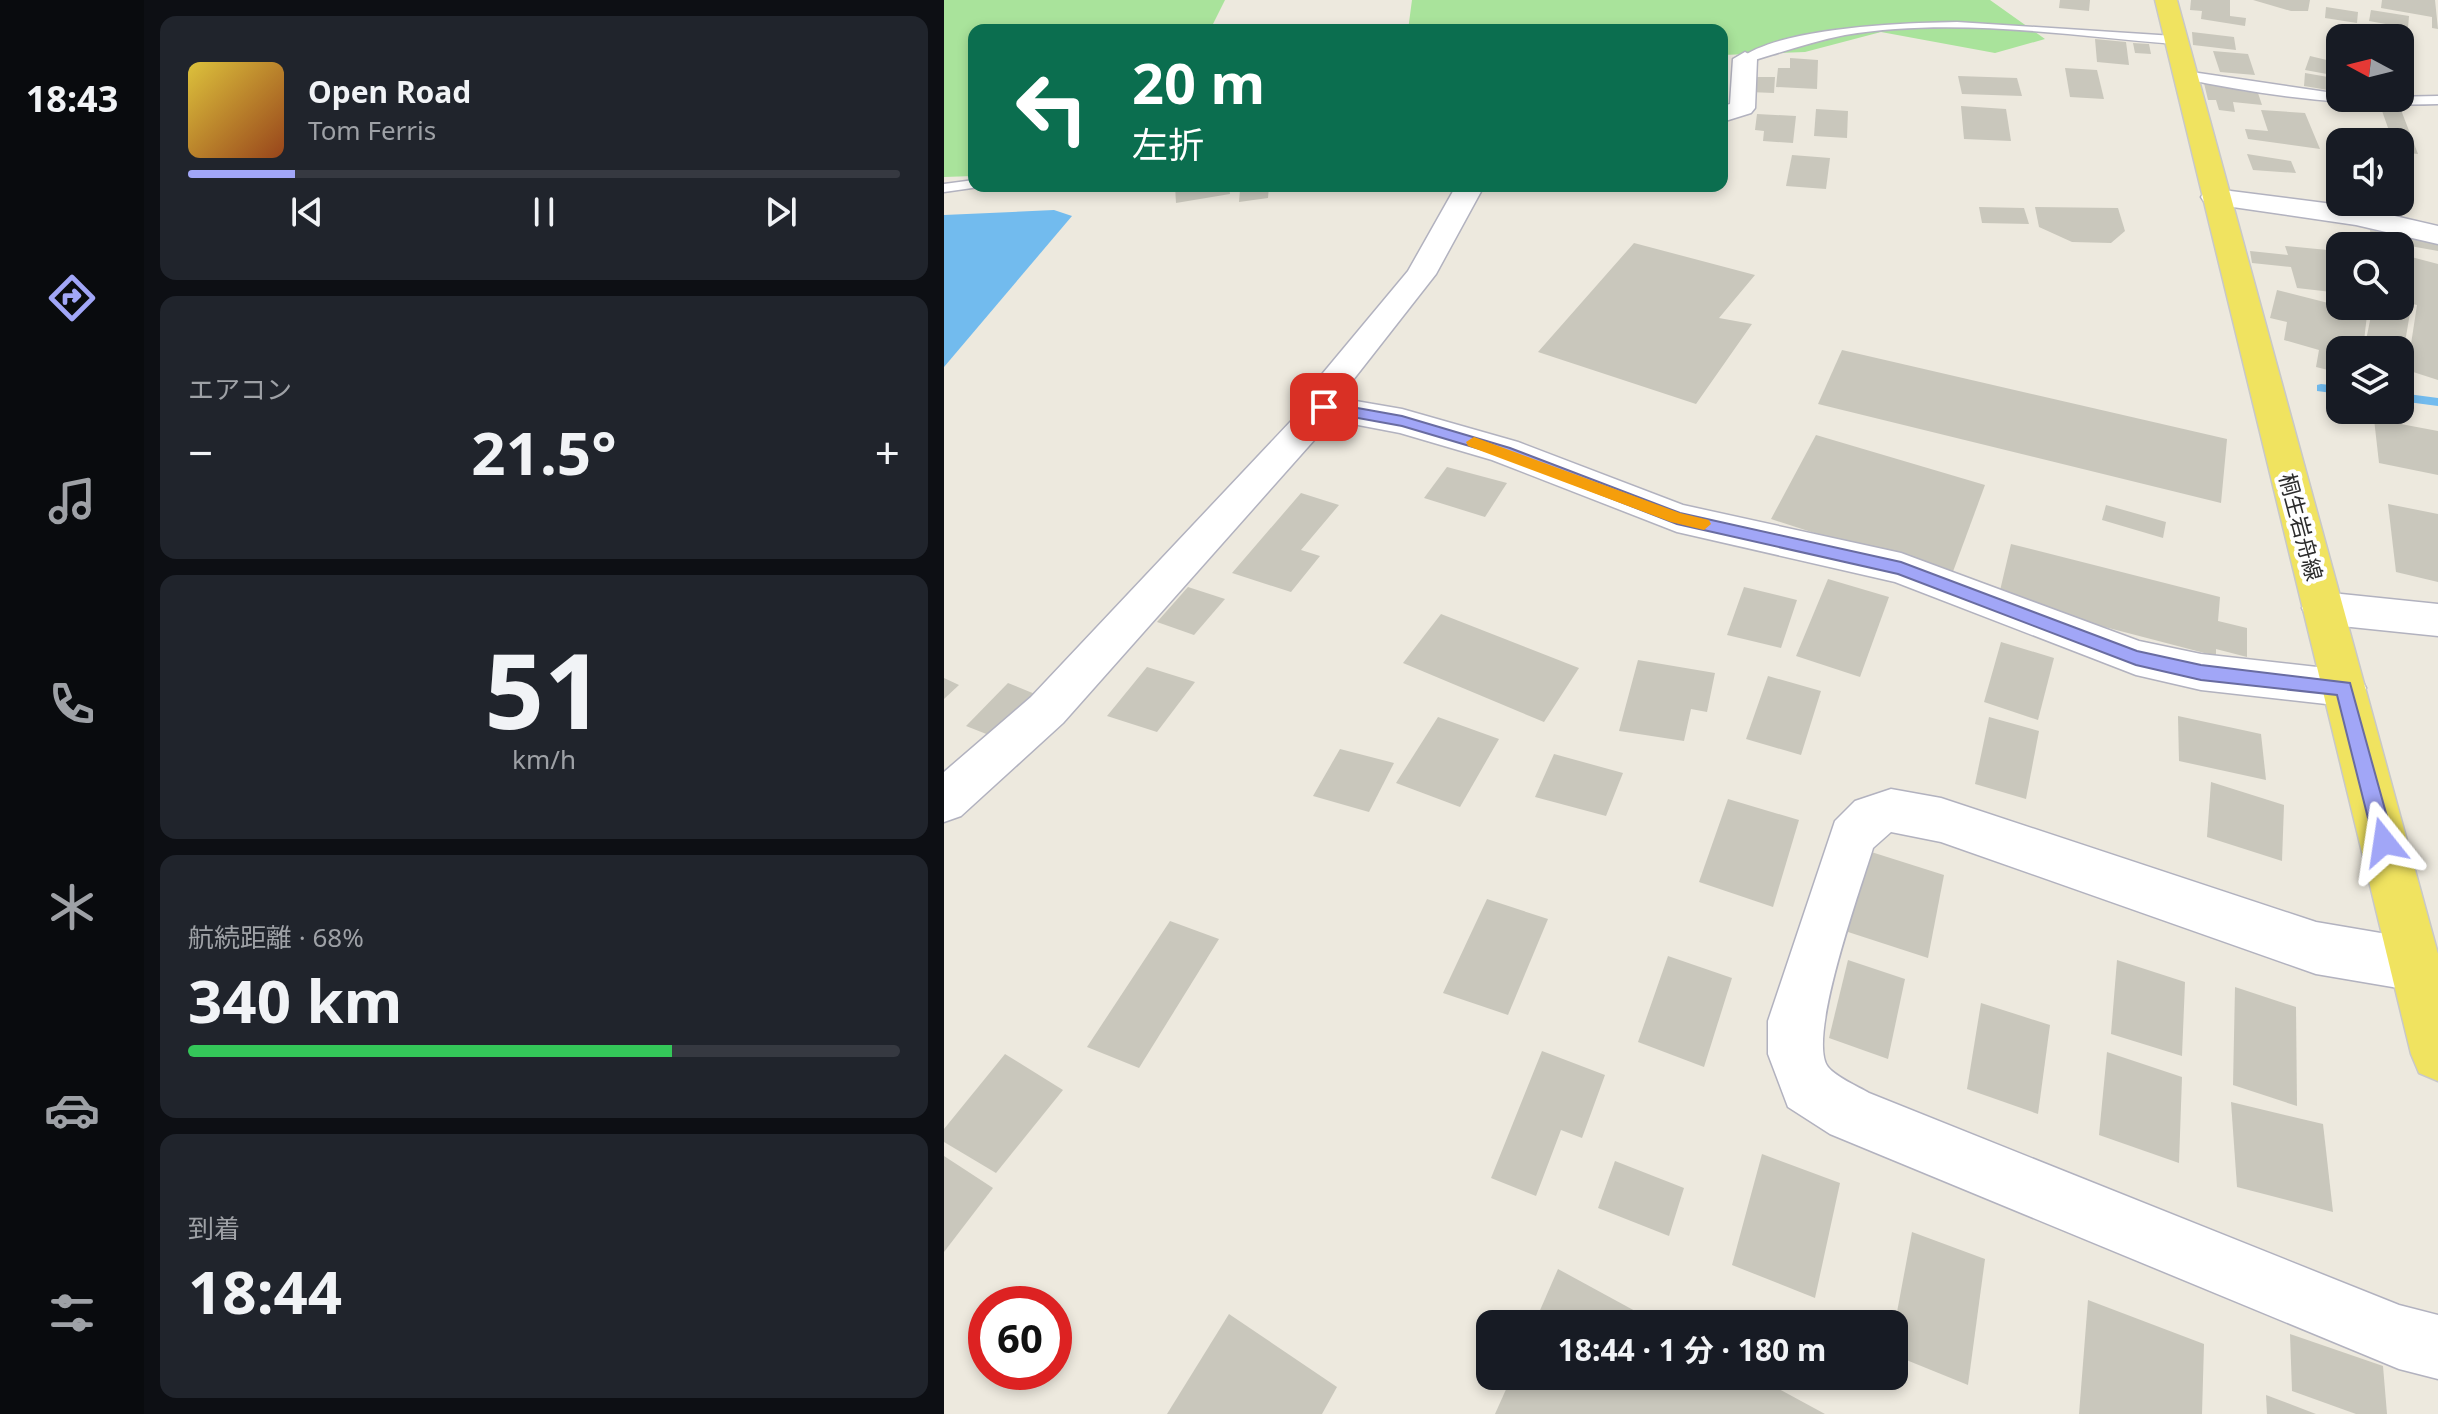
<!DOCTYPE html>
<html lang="ja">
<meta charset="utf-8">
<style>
:root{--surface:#171b24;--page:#20242c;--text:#f1f3f6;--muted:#9ea1a6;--line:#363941;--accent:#a1a6f7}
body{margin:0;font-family:"Noto Sans","Noto Sans JP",sans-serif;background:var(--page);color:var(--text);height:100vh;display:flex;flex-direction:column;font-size:30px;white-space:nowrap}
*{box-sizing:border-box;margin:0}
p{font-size:26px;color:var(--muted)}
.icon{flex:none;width:44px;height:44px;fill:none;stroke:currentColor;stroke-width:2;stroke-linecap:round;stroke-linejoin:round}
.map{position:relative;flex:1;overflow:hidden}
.panel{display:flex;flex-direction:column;gap:16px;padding:16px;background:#0d0f14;width:800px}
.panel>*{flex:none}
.guide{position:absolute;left:24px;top:24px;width:760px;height:168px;border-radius:16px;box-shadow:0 4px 12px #0003;background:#0b6e4f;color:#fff;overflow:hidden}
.needle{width:52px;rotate:277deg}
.fabs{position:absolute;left:1382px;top:24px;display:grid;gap:16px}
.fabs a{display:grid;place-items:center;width:88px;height:88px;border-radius:16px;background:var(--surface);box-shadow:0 4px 12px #0003;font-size:40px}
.speed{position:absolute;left:24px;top:1286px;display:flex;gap:16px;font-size:40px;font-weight:700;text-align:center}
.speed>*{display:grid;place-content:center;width:104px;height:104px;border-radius:50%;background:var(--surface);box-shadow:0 4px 12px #0003;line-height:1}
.speed .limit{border:12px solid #d22;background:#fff;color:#111}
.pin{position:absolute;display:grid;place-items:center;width:68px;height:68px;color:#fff;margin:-34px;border-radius:16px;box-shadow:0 4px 12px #0006}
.me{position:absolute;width:88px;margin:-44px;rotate:345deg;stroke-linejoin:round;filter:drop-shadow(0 0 6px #0008)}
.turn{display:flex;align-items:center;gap:28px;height:168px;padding:0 32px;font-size:36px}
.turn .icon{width:104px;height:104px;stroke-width:2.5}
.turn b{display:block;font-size:56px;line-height:68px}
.big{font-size:60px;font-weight:700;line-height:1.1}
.panel .card{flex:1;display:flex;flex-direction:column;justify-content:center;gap:12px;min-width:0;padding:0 28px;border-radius:16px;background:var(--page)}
.panel .dial{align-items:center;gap:0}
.dial b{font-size:104px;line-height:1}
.song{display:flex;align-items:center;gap:24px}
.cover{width:96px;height:96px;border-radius:12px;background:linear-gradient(135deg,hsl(50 70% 55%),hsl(20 70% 35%))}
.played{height:8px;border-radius:4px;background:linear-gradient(90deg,var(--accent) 15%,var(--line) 15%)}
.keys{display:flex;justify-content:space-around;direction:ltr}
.heat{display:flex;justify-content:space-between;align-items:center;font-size:44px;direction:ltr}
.charge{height:12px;border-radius:6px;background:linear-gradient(90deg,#34c759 68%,var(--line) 0)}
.trip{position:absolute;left:532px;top:1310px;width:432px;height:80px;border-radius:16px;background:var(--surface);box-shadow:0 4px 12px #0003;font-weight:700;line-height:80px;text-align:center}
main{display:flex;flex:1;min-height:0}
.tab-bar{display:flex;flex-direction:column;width:144px;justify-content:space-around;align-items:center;background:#090b0e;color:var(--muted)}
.tab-bar .icon{width:56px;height:56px}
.tab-bar .current{color:var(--accent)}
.tab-bar b{font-size:36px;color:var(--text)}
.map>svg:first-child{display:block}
.green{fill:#a9e39b}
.water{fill:#72bbee}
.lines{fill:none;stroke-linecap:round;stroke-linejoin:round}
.stream{fill:#72bbee;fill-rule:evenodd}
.building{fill:#c9c7bc}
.service-casing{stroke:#b2b2bf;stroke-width:3}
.minor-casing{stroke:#b2b2bf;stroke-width:3}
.primary-casing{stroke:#c8c8c8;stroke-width:3}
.service{fill:#fff;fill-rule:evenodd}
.minor{fill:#fff;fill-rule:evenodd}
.primary{fill:#f0e360;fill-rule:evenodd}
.route{fill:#a1a6f7;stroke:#696ca1;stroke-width:2}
.slow{fill:#f59e0b}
.labels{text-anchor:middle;stroke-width:8;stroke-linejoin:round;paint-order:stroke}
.street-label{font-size:22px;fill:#2c2c2c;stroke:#fff}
</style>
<main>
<nav class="tab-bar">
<b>18:43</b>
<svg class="icon current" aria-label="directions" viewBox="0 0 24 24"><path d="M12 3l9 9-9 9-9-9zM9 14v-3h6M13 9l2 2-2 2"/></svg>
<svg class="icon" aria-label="music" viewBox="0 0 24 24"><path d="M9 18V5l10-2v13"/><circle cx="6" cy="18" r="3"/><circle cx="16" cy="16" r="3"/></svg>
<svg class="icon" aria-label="phone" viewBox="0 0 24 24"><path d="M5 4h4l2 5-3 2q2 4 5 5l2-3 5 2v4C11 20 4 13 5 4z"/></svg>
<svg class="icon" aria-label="climate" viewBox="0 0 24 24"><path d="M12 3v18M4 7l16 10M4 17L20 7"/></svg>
<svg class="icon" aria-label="car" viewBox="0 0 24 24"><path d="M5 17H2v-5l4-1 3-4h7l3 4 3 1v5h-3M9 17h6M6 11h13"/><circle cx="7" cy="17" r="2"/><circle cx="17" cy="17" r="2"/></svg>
<svg class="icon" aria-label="filters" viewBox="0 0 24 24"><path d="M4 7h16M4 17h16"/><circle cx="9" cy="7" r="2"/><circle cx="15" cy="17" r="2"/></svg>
</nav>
<section class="panel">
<div class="card">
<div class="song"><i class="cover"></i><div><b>Open Road</b><p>Tom Ferris</p></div></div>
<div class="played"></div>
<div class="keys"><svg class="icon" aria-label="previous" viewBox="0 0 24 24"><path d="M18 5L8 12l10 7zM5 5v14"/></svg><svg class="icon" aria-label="pause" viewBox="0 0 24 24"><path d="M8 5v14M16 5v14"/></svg><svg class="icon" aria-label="next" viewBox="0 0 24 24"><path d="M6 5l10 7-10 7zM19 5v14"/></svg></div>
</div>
<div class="card"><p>エアコン</p>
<div class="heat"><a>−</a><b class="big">21.5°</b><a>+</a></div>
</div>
<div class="card dial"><b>51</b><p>km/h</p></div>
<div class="card"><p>航続距離 · 68%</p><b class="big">340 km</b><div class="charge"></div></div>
<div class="card"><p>到着</p><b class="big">18:44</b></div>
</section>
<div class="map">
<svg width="1494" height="1414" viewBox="0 0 1494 1414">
<rect width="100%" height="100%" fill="#ede9de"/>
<g class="green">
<path d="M0,0H281L266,30H30V176L0,177Z"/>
<path d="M468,0H1046L1101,39L1051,53L937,32L861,52L778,55V30H464Z"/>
</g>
<path class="water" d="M110,210L128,216L0,367V215Z"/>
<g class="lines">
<g class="stream">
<path d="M1377,384L1396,386V394L1373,391V385Z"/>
<path d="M1456,393L1494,398V406L1456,401Z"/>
</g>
</g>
<g class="building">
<path d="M1116,0H1146L1145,11L1115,8Z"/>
<path d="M1247,0H1286V16L1302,18L1301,26L1257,19L1258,11L1246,10Z"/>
<path d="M1309,0H1366L1364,11H1347Z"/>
<path d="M1438,0H1491L1494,29L1488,28V17L1437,8Z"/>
<path d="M1382,7L1414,12L1413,23L1381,18Z"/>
<path d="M1427,10L1465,16L1464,28L1425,21Z"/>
<path d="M1387,27L1413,32L1412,38H1396V45L1384,43Z"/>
<path d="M1248,32L1290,37L1292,50L1249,45Z"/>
<path d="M1151,39L1182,42L1185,65L1153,62Z"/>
<path d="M1189,43L1205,44L1207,54L1191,53Z"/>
<path d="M1269,51L1304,54L1311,75L1276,72Z"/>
<path d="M1366,56L1387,61L1383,74L1361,70Z"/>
<path d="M846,58L874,60L873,89L832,87L834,68H846Z"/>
<path d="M1456,63L1468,65L1469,92L1456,90Z"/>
<path d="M1121,68L1153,70L1160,99L1126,97Z"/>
<path d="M1361,73L1384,77V90L1360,86Z"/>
<path d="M1014,76L1073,78L1078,96L1018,94Z"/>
<path d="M805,77H831L830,93L805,92Z"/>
<path d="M1260,83L1297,86L1298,91L1314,93L1318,105L1289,102L1291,112L1275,110L1272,100H1264Z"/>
<path d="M1017,106L1062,109L1067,141L1020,139Z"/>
<path d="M1437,108L1457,110L1474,154L1456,152V142H1449Z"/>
<path d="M872,109L904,111L903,138L870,136Z"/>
<path d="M1317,110L1361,113L1376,149L1304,139L1301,129L1324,131Z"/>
<path d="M813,114L852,116L849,143L819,141L820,131L811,130Z"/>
<path d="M1303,154L1347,161L1352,173L1309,170Z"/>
<path d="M848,155L886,158L882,189L842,186Z"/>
<path d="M231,186H285L286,194L232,203Z"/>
<path d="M325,186L324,198L295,202L296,190Z"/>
<path d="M1035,207L1080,208L1085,224L1038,223Z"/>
<path d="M1091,207L1174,208L1181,231L1167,243L1128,242L1095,227Z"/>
<path d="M1426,230L1494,242V251L1427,239Z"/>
<path d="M690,243L811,275L775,318L808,324L752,404L594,352Z"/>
<path d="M1341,246L1394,251L1396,293L1353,288L1347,267L1308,263L1306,251L1344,255Z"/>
<path d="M1456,254L1494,264V380L1463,370L1473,305L1456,301Z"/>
<path d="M1333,290L1400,307L1424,306L1419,350H1396V373L1372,367L1375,350L1340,340L1343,322L1326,318Z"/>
<path d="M1456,304L1467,307L1458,360L1456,350H1420L1429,306Z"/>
<path d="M898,350L1283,439L1277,503L874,404Z"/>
<path d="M1430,419L1494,431V475L1435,463Z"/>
<path d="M872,435L1041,485L1007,577L827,519Z"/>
<path d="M503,467L563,483L541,517L480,498Z"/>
<path d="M357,493L395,505L357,550L376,556L347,592L288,573Z"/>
<path d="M1444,504L1494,514V582L1452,572Z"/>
<path d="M1162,505L1222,522L1219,538L1158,520Z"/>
<path d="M1067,544L1276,597L1274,621L1303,628V657L1272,649V656L1054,599Z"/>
<path d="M884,579L945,597L916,677L852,656Z"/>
<path d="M244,587L281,599L250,635L213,622Z"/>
<path d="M800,587L853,600L837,648L783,635Z"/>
<path d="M497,614L635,668L600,722L459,663Z"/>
<path d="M1057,642L1110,658L1094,720L1040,702Z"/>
<path d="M694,660L771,673L763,712L747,709L740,741L675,731Z"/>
<path d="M203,667L251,682L213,732L163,716Z"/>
<path d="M824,676L877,691L857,755L802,739Z"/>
<path d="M0,678L15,685L0,699Z"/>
<path d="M64,683L91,694L50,737L22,726Z"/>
<path d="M1234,716L1317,734L1322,780L1235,761Z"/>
<path d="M494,717L555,739L516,807L452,783Z"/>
<path d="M1045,717L1095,731L1082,799L1031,784Z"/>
<path d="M396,749L450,763L425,812L369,796Z"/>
<path d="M610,754L679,773L662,816L591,797Z"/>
<path d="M1267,782L1340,805L1338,861L1263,837Z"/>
<path d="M784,799L855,820L829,907L755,882Z"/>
<path d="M921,850L1000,875L984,958L901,931Z"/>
<path d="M543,899L604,919L564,1015L499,993Z"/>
<path d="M226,921L275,939L195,1068L143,1047Z"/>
<path d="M724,956L788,978L760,1067L694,1042Z"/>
<path d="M904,960L961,979L944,1059L885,1038Z"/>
<path d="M1173,960L1241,982L1238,1056L1167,1034Z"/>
<path d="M1291,987L1352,1007L1353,1106L1289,1085Z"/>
<path d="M1037,1003L1106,1025L1094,1114L1023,1089Z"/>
<path d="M598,1051L661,1075L638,1138L617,1130L592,1196L547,1178Z"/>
<path d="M1163,1052L1238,1077L1235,1163L1155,1135Z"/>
<path d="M61,1054L119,1090L52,1173L0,1142V1129Z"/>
<path d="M1287,1102L1379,1124L1389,1212L1293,1187Z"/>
<path d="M818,1154L896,1183L871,1298L788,1265Z"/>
<path d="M0,1156L49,1188L0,1252Z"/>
<path d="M671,1161L740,1188L725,1236L654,1208Z"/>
<path d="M968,1232L1041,1259L1024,1385L950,1355V1328Z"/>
<path d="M614,1269L715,1324H590Z"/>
<path d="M1144,1300L1260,1344L1258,1414H1135Z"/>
<path d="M285,1314L393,1387L378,1414H223Z"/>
<path d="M1346,1334L1439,1366L1443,1414H1412L1348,1391Z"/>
<path d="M568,1376H811L881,1414H551Z"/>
<path d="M1322,1395L1372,1414H1323Z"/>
</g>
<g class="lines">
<g class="service-casing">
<g id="service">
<path d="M1013,22L1230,36L1236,40L1230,44C1122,35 1008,17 901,35C866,42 835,53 801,63L795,59C837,27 959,23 1013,22Z"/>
<path d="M1241,71L1396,94V98L1494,96V104C1409,107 1320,96 1237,78L1235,75Z"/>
<path d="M30,180V186L35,187L0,192V184Z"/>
</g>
</g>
<g class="minor-casing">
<g id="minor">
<path d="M801,52L813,59L811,108L807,113L778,122V106L786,104L789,59Z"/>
<path d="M512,186H540L492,274L402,389L400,399L458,409L574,442L739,505L957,553L1195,641L1257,654L1400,670L1415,675L1422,688L1415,701L1400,706L1257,690L1192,675L951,582L733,532L548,460L456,433L388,420L119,723L17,816L0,822V772L87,697L364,403L374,379L464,271Z"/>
<path d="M1271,189L1412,207L1494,226V244L1412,225L1261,203L1257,197L1261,191Z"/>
<path d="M1378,592L1494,604V636L1378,624L1364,619L1358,608L1364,597Z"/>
<path d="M947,789L997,798L1372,922L1472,939L1490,947L1494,955L1490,983L1472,991L1372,974L997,842L947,832L929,848C918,885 862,1039 884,1067C892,1077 913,1086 925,1093L1455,1305L1494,1315V1379L1455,1369L886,1134L844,1107L824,1054V1021L891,821L911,801Z"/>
</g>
</g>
<g class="primary-casing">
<path id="primary" d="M1211,0H1233L1494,954V1081L1475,1073L1467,1054Z"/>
</g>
<use href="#service" class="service"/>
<use href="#minor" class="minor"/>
<use href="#primary" class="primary"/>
</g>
<path class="route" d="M380,402L458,416L566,448L736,513L957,562L1193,651L1257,665L1406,683L1450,842L1447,848L1440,851L1433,848L1430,842L1393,695L1257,680L1192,665L954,574L733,524L556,455L458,426L375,411V404Z"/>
<path class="slow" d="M530,437L736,513L765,520L767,524L760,530L727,522L524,446L522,442Z"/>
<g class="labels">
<g class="street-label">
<text transform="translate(1357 527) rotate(75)" y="8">桐生岩舟線</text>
</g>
</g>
</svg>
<div class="fabs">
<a><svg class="needle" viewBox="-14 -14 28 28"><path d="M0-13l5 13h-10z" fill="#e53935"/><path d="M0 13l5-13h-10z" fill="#9ea1a6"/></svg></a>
<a><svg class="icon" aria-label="sound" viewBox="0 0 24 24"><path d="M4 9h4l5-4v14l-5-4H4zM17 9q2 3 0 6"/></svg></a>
<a><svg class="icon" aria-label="search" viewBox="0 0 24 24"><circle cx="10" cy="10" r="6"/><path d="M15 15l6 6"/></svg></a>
<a><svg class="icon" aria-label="layers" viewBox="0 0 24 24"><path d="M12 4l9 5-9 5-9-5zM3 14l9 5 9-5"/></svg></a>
</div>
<div class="speed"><div class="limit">60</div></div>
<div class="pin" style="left:380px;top:407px;background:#d93025"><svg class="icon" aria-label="arrive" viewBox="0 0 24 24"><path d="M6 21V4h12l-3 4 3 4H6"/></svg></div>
<svg class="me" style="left:1440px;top:842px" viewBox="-20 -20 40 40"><path d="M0-17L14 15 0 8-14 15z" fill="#a1a6f7" stroke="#fff" stroke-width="4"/></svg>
<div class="trip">18:44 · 1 分 · 180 m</div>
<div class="guide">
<div class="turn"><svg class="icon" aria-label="left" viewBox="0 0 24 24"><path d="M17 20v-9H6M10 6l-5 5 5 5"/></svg><div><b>20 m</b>左折</div></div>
</div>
</div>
</main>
